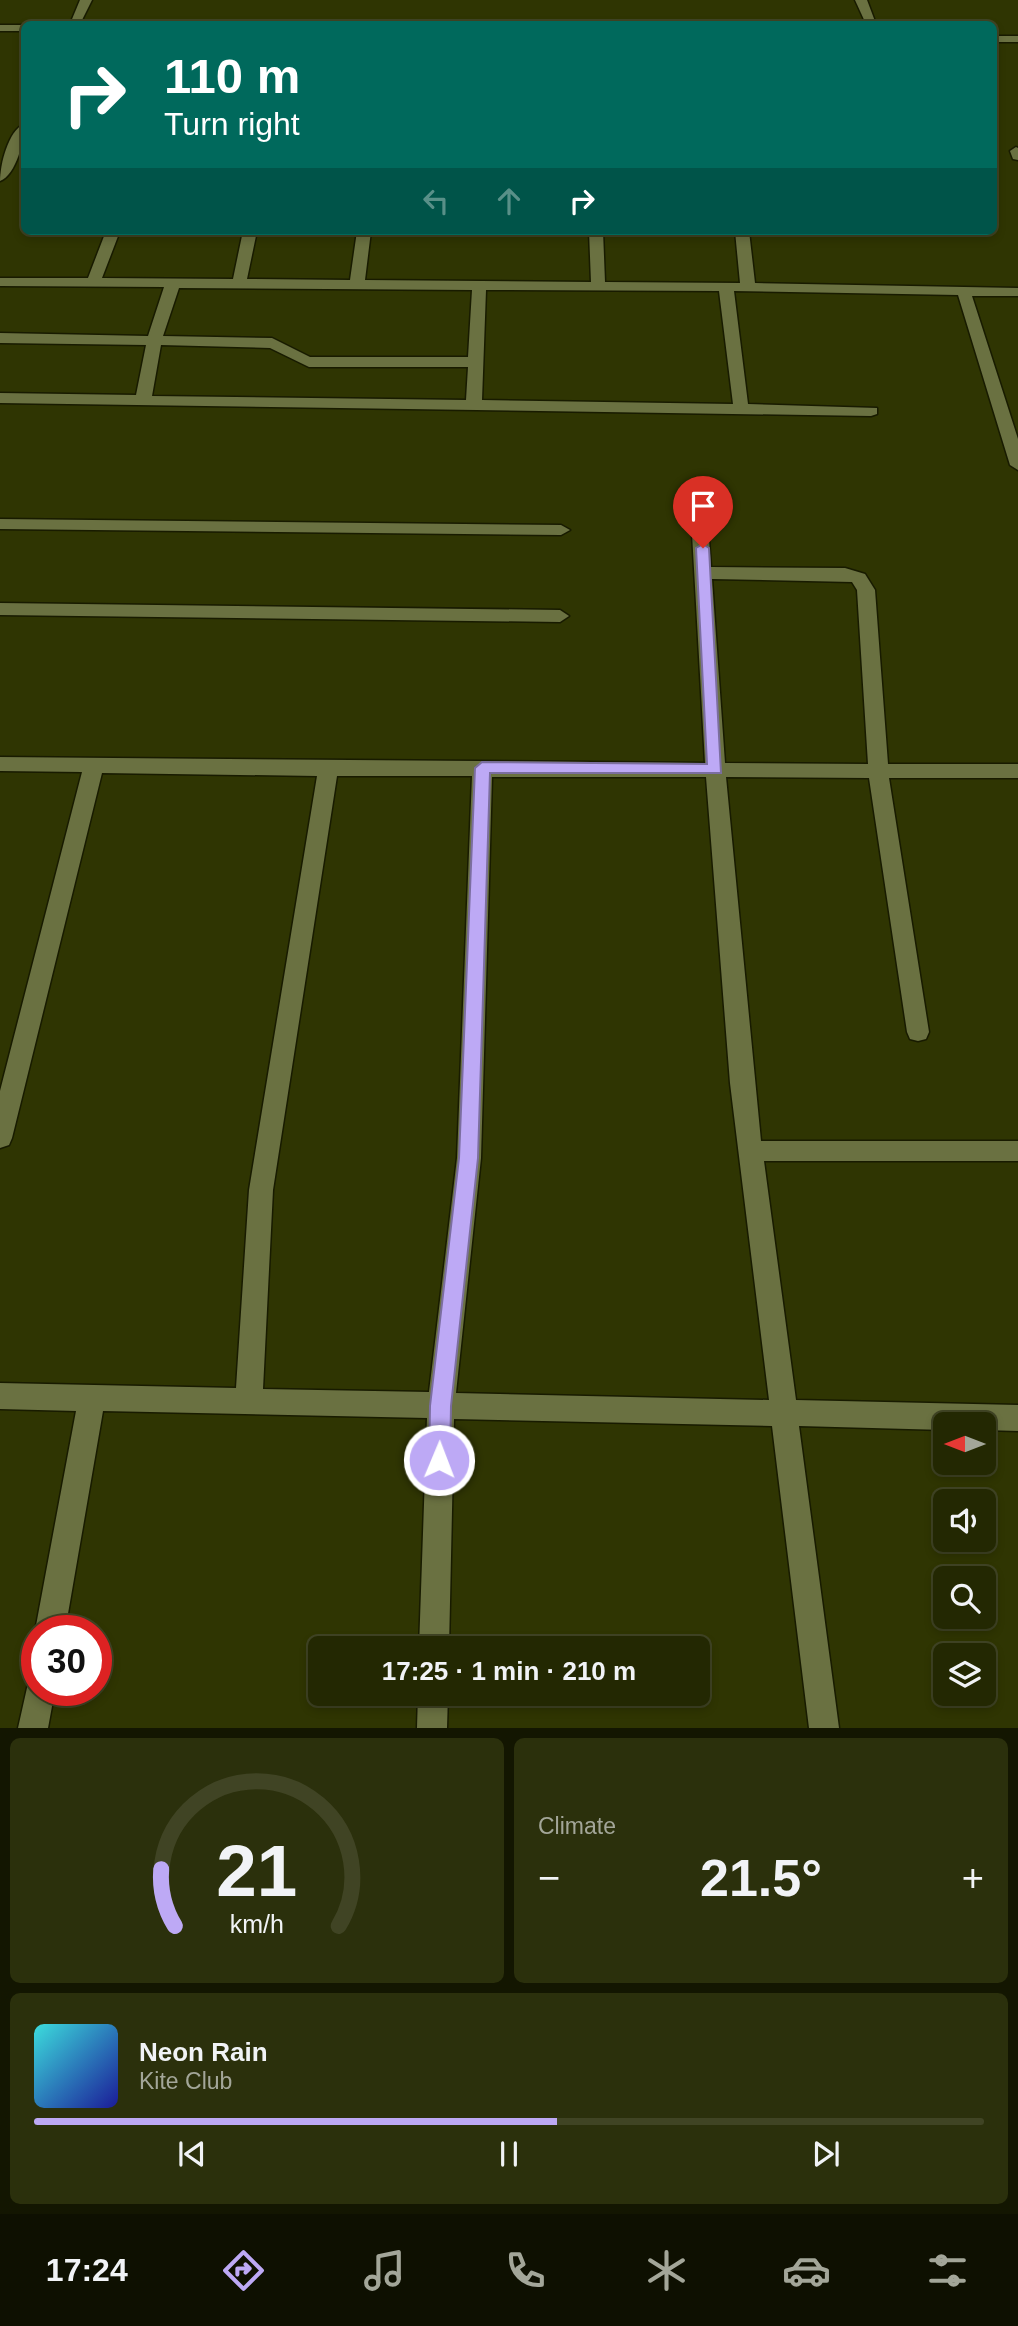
<!DOCTYPE html>
<meta charset="utf-8">
<style>
:root{--surface:#232802;--page:#2b300c;--text:#f1f3f6;--muted:#a3a699;--line:#404424;--accent:#bda9f5}
body{margin:0;font-family:Helvetica,sans-serif;background:var(--page);color:var(--text);height:100vh;display:flex;flex-direction:column;font-size:26px;white-space:nowrap}
*{box-sizing:border-box;margin:0}
p{font-size:23px;color:var(--muted)}
.icon{flex:none;width:38px;height:38px;fill:none;stroke:currentColor;stroke-width:2;stroke-linecap:round;stroke-linejoin:round}
.map{position:relative;height:1728px;overflow:hidden}
.details{display:flex;flex-direction:column;gap:10px;padding:10px;background:#131601;flex:1}
.details>*{flex:none}
.guide{position:absolute;left:21px;top:21px;width:976px;height:214px;border-radius:10px;box-shadow:0 4px 10px #0003,0 0 0 2px var(--line);background:#00695c;color:#fff;overflow:hidden}
.needle{width:46px;rotate:270deg}
.tools{position:absolute;left:933px;top:1412px;display:grid;gap:14px}
.tools a{display:grid;place-items:center;width:63px;height:63px;border-radius:10px;background:var(--surface);box-shadow:0 4px 10px #0003,0 0 0 2px var(--line);font-size:35px}
.speed{position:absolute;left:21px;top:1615px;display:flex;gap:14px;font-size:35px;font-weight:700;text-align:center}
.speed>*{display:grid;place-content:center;width:91px;height:91px;border-radius:50%;background:var(--surface);box-shadow:0 4px 10px #0003,0 0 0 2px var(--line);line-height:1}
.speed .limit{border:10px solid #d22;background:#fff;color:#111}
.pin{position:absolute;display:grid;place-items:center;width:60px;height:60px;color:#fff;margin:-72px -30px;border-radius:50% 50% 50% 0;rotate:-45deg;box-shadow:0 0 7px #0007}
.pin .icon{rotate:45deg}
.me{position:absolute;width:77px;margin:-38px;rotate:1deg;stroke-linejoin:round;filter:drop-shadow(0 0 5px #0008)}
.turn{display:flex;align-items:center;gap:24px;height:147px;padding:0 28px;font-size:32px}
.turn .icon{width:91px;height:91px;stroke-width:2.5}
.turn b{display:block;font-size:49px;line-height:60px}
.lanes{display:flex;align-items:center;height:66px;padding:0 28px;background:#0003;justify-content:center;gap:35px;direction:ltr}
.lanes .off{opacity:.35}
.big{font-size:52px;font-weight:700;line-height:1.1}
.details .card{flex:1;display:flex;flex-direction:column;justify-content:center;gap:10px;min-width:0;padding:0 24px;border-radius:10px;background:var(--page)}
.details .dial{align-items:center;gap:0}
.dial svg{height:182px;overflow:visible;fill:none;stroke:var(--line);stroke-width:7;stroke-linecap:round;text-anchor:middle}
.dial text{fill:var(--text);stroke:none}
.song{display:flex;align-items:center;gap:21px}
.cover{width:84px;height:84px;border-radius:10px;background:linear-gradient(135deg,hsl(180 70% 55%),hsl(240 70% 35%))}
.played{height:7px;border-radius:4px;background:linear-gradient(90deg,var(--accent) 55%,var(--line) 55%)}
.keys{display:flex;justify-content:space-around;direction:ltr}
.heat{display:flex;justify-content:space-between;align-items:center;font-size:38px;direction:ltr}
.details .tiles{flex:1;display:grid;gap:10px;grid-template-columns:1fr 1fr}
.card:last-child{grid-column:span 2}
.trip{position:absolute;left:308px;top:1636px;width:402px;height:70px;border-radius:10px;background:var(--surface);box-shadow:0 4px 10px #0003,0 0 0 2px var(--line);font-weight:700;line-height:70px;text-align:center}
.menu{display:flex;height:112px;justify-content:space-around;align-items:center;background:#0e1001;color:var(--muted)}
.menu .icon{width:49px;height:49px}
.menu .on{color:var(--accent)}
.menu b{font-size:32px;color:var(--text)}
.map>svg:first-child{display:block}
.lines{fill:none;stroke-linecap:round;stroke-linejoin:round}
.street-casing{stroke:#181b00;stroke-width:3}
.street{fill:#6a7141;fill-rule:evenodd}
.route{fill:#bda9f5;stroke:#7b6e9f;stroke-width:2}
</style>
<div class="map">
<svg width="1018" height="1728" viewBox="0 0 1018 1728">
<rect width="100%" height="100%" fill="#2f3502"/>
<g class="lines">
<g class="street-casing">
<g id="street">
<path d="M80,0H92L80,24H70Z"/>
<path d="M855,0H867L876,24H866Z"/>
<rect x="0" y="25" width="24" height="6"/>
<rect x="994" y="36" width="24" height="6"/>
<path d="M24,124C25,139 16,175 0,181C0,165 8,131 24,124Z"/>
<path d="M1016,147L1018,148V160L1013,159L1010,151Z"/>
<path d="M106,231H120L102,278L233,279L243,231H257L247,279L350,280L357,231H371L365,280L591,282L589,231H603L605,282L740,283L735,231H749L755,283L1018,288V296H972L1018,439V470L1010,465L958,295L734,291L748,404L877,408V414L871,416L0,403V393L136,395L146,345L0,343V333L148,336L164,287L0,286V278H88ZM179,288L472,290L468,357H310L272,338L163,336ZM486,290L719,291L733,404L482,400ZM161,345L270,348L309,367H468L466,400L152,396Z"/>
<path d="M698,493L706,498L711,567L845,568L865,574L875,590L888,764H1018V778H889L929,1032L926,1039L918,1041L910,1039L907,1032L869,778L726,777L761,1141H1018V1161H764L796,1400L1018,1405V1431L984,1430V1424H945V1430L799,1426L839,1728H809L772,1426L454,1419L449,1648H419L427,1418L103,1411L65,1631H37V1635L35,1631L76,1411L0,1409V1383L236,1388L249,1190L317,776L102,773L12,1138L9,1145L0,1148V1091L82,772L0,771V757L705,763L690,498ZM712,579L852,582L857,590L868,764L725,763ZM337,776H472L457,1158L429,1392L263,1389L273,1190ZM492,777H706L730,1083L769,1400L456,1393L481,1158Z"/>
<path d="M0,519L561,525L570,530L561,535L0,529Z"/>
<path d="M0,603L560,610L569,616L560,622L0,615Z"/>
<path d="M37,1676V1690H55L48,1728H18L29,1679Z"/>
<path d="M418,1694H448L447,1728H417Z"/>
</g>
</g>
<use href="#street" class="street"/>
</g>
<path class="route" d="M703,544L709,548L721,773H490L478,1158L451,1406L450,1460L447,1467L439,1470L432,1467L429,1460L430,1406L459,1158L475,768L482,762L707,764L696,548Z"/>
</svg>
<div class="tools">
<a><svg class="needle" viewBox="-14 -14 28 28"><path d="M0-13l5 13h-10z" fill="#e53935"/><path d="M0 13l5-13h-10z" fill="#a3a699"/></svg></a>
<a><svg class="icon" aria-label="sound" viewBox="0 0 24 24"><path d="M4 9h4l5-4v14l-5-4H4zM17 9q2 3 0 6"/></svg></a>
<a><svg class="icon" aria-label="search" viewBox="0 0 24 24"><circle cx="10" cy="10" r="6"/><path d="M15 15l6 6"/></svg></a>
<a><svg class="icon" aria-label="layers" viewBox="0 0 24 24"><path d="M12 4l9 5-9 5-9-5zM3 14l9 5 9-5"/></svg></a>
</div>
<div class="speed"><div class="limit">30</div></div>
<div class="pin" style="left:703px;top:548px;background:#d93025"><svg class="icon" aria-label="arrive" viewBox="0 0 24 24"><path d="M6 21V4h12l-3 4 3 4H6"/></svg></div>
<svg class="me" style="left:439px;top:1460px" viewBox="-20 -20 40 40"><circle r="17" fill="#bda9f5" stroke="#fff" stroke-width="3"/><path d="M0-11L8 9 0 5-8 9z" fill="#fff"/></svg>
<div class="trip">17:25 · 1 min · 210 m</div>
<div class="guide">
<div class="turn"><svg class="icon" aria-label="right" viewBox="0 0 24 24"><path d="M7 20v-9h11M14 6l5 5-5 5"/></svg><div><b>110 m</b>Turn right</div></div>
<div class="lanes"><svg class="icon off" aria-label="left" viewBox="0 0 24 24"><path d="M17 20v-9H6M10 6l-5 5 5 5"/></svg><svg class="icon off" aria-label="ahead" viewBox="0 0 24 24"><path d="M12 20V5M6 11l6-6 6 6"/></svg><svg class="icon" aria-label="right" viewBox="0 0 24 24"><path d="M7 20v-9h11M14 6l5 5-5 5"/></svg></div>
</div>
</div>
<section class="details">
<div class="tiles">
<div class="card dial"><svg viewBox="0 0 100 80">
<path d="M14 69A42 42 0 1 1 86 69"/>
<path d="M14 69A42 42 0 0 1 8 44" stroke="#bda9f5"/>
<text x="50" y="56" font-size="32" font-weight="700">21</text>
<text x="50" y="72" font-size="11">km/h</text>
</svg></div>
<div class="card"><p>Climate</p>
<div class="heat"><a>−</a><b class="big">21.5°</b><a>+</a></div>
</div>
<div class="card">
<div class="song"><i class="cover"></i><div><b>Neon Rain</b><p>Kite Club</p></div></div>
<div class="played"></div>
<div class="keys"><svg class="icon" aria-label="previous" viewBox="0 0 24 24"><path d="M18 5L8 12l10 7zM5 5v14"/></svg><svg class="icon" aria-label="pause" viewBox="0 0 24 24"><path d="M8 5v14M16 5v14"/></svg><svg class="icon" aria-label="next" viewBox="0 0 24 24"><path d="M6 5l10 7-10 7zM19 5v14"/></svg></div>
</div>
</div>
</section>
<nav class="menu">
<b>17:24</b>
<svg class="icon on" aria-label="directions" viewBox="0 0 24 24"><path d="M12 3l9 9-9 9-9-9zM9 14v-3h6M13 9l2 2-2 2"/></svg>
<svg class="icon" aria-label="music" viewBox="0 0 24 24"><path d="M9 18V5l10-2v13"/><circle cx="6" cy="18" r="3"/><circle cx="16" cy="16" r="3"/></svg>
<svg class="icon" aria-label="phone" viewBox="0 0 24 24"><path d="M5 4h4l2 5-3 2q2 4 5 5l2-3 5 2v4C11 20 4 13 5 4z"/></svg>
<svg class="icon" aria-label="climate" viewBox="0 0 24 24"><path d="M12 3v18M4 7l16 10M4 17L20 7"/></svg>
<svg class="icon" aria-label="car" viewBox="0 0 24 24"><path d="M5 17H2v-5l4-1 3-4h7l3 4 3 1v5h-3M9 17h6M6 11h13"/><circle cx="7" cy="17" r="2"/><circle cx="17" cy="17" r="2"/></svg>
<svg class="icon" aria-label="filters" viewBox="0 0 24 24"><path d="M4 7h16M4 17h16"/><circle cx="9" cy="7" r="2"/><circle cx="15" cy="17" r="2"/></svg>
</nav>
